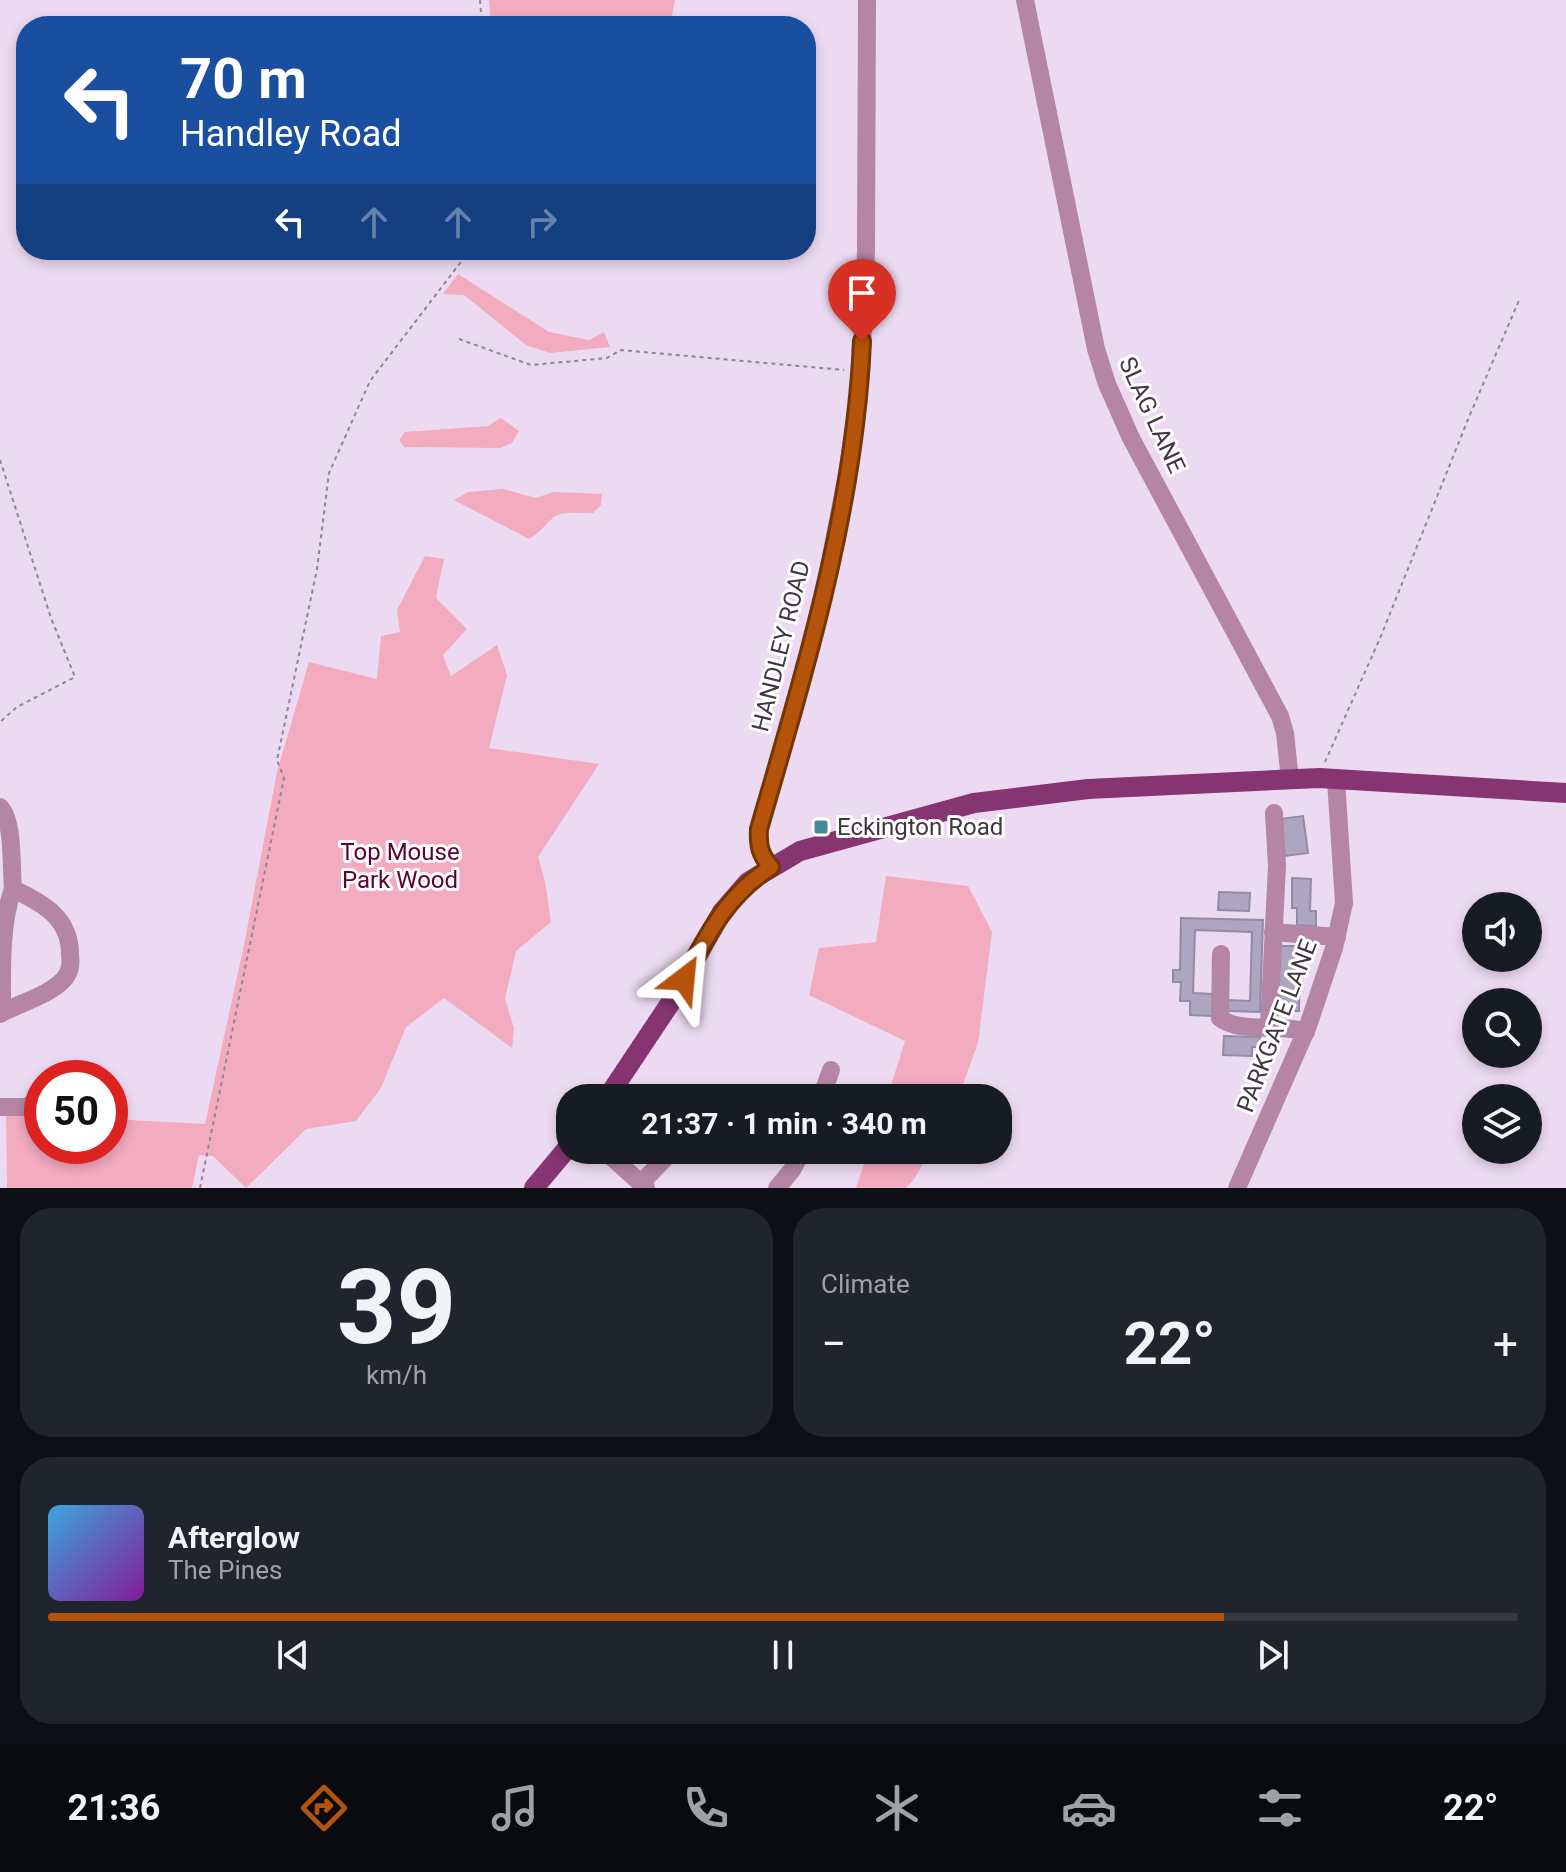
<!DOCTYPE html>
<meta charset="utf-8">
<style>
:root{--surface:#171b24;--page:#20242c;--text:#f1f3f6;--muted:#9ea1a6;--line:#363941;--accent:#b45309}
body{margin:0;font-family:Roboto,sans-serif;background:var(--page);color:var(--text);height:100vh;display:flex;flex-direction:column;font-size:30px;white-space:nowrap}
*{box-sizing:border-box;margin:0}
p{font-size:26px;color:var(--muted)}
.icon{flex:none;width:44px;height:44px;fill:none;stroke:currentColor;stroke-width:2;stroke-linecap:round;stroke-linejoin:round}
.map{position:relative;height:1188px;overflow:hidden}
.side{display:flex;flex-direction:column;gap:20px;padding:20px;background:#0d0f14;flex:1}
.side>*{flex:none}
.guide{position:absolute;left:16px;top:16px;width:800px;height:244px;border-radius:32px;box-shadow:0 4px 12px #0003;background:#1a4fa0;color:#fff;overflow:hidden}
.fabs{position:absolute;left:1462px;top:892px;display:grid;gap:16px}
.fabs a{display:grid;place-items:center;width:80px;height:80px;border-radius:50%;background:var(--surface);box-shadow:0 4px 12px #0003;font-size:40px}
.speed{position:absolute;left:24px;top:1060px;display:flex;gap:16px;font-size:40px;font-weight:700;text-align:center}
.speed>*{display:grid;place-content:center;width:104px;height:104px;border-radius:50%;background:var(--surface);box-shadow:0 4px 12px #0003;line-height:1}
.speed .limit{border:12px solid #d22;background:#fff;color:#111}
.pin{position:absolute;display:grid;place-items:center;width:68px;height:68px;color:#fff;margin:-82px -34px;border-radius:50% 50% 50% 0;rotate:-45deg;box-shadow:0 0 8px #0007}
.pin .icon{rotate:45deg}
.me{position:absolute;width:88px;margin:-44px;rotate:29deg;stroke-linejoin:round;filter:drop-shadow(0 0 6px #0008)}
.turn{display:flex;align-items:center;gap:28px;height:168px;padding:0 32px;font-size:36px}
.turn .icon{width:104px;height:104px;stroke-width:2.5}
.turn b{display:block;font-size:56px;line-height:68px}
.lanes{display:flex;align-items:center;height:76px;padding:0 32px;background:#0003;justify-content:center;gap:40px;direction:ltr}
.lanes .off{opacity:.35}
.big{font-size:60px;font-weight:700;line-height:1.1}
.side .widget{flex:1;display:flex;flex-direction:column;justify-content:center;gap:12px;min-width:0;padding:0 28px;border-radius:32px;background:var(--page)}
.side .dial{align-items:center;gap:0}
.dial b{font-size:104px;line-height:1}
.song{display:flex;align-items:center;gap:24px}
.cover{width:96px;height:96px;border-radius:12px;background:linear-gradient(135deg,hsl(200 70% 55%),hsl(290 70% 35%))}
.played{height:8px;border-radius:4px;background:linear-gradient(90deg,var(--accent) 80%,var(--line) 80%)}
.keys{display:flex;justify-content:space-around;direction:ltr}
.heat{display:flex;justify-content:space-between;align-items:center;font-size:44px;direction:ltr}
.side .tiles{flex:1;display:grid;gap:20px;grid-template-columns:1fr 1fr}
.widget:last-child{grid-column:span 2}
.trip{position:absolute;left:556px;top:1084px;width:456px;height:80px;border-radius:32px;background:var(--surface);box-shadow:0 4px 12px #0003;font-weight:700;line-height:80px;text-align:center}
.tab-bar{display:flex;height:128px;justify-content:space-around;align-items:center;background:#090b0e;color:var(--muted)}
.tab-bar .icon{width:56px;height:56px}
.tab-bar .on{color:var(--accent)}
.tab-bar b{font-size:36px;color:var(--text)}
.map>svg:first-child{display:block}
.green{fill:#f3abc0}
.building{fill:#ada6c0;stroke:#928ba4;stroke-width:2}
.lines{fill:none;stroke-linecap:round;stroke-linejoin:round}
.path{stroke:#918495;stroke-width:2;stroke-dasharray:4 4;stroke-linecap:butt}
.minor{stroke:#b585a5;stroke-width:18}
.major{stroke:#873472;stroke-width:20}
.route-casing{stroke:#753606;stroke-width:20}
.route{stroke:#b45309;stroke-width:14}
.poi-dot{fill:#458898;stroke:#fff;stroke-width:3}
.labels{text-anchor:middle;stroke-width:6;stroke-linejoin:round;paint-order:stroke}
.street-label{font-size:24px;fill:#3f3841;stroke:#fff}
.poi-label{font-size:24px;fill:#3f3841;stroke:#fff;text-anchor:start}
.park-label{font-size:24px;fill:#60002f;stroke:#fff}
</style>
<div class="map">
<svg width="1566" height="1188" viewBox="0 0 1566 1188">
<rect width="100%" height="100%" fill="#ecdaf2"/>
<g class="green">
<path d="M489,0H675L670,26H491Z"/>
<path d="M458,274L549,332L589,340L604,332L610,347L550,353L526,345L464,295L443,294Z"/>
<path d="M501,418L519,431L512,443L500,448L404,447L399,440L405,432L488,426Z"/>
<path d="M503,489L536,498L553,492L602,494L601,505L593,513C581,514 565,510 554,517C545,524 540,533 529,539L454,500L468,492Z"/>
<path d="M425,556L444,559L436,598L467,629L443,655L451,676L497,645L507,675L489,748L599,764L538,857L545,881L551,922L516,951L505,999L514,1028L512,1048L444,998L406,1027L381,1088L356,1121L306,1129L246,1188L213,1156L199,1155L192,1188H7L6,1113L42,1115V1146H110V1119L205,1124L244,945L277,772L309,662L377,679L381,636L400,632L397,610Z"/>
<path d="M886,876L968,886L992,932L978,1043L958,1098H887L905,1041L809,995L819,948L876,942Z"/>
<path d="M869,1150H930L915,1178L906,1188H856Z"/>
</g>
<g class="building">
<path d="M1303,816L1308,853L1285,856L1280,819Z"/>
<path d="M1292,878L1311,879L1310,911H1316V926L1297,925V908H1292Z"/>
<path d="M1219,892L1250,893L1249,911L1218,910Z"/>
<path d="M1181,918L1263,920L1260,1012L1227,1011V1000L1250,1001L1252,932L1195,930L1193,993L1213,994L1212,1016L1190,1015V1001H1180L1181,982H1173V970H1180Z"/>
<path d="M1278,946H1300L1299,1011H1277Z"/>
<path d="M1224,1036L1260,1037L1259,1047H1252V1056L1223,1055Z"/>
</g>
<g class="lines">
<g class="path">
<path d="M480,0L482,26"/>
<path d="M459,339L531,365L607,358L621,350L844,370"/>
<path d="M0,460L51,618L75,677L17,707L0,722"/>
<path d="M1325,762L1381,636L1469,417L1520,298"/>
<path d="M200,1188L284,778L277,760L317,569L329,473L370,381L470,250"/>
</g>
<g class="minor">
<path d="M1025,0L1096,349L1107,384L1131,438L1280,716L1285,733L1290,780"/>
<path d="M0,807C14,821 11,868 13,889C43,903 70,918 70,954C71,963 71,970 65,978C51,995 19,1003 0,1014"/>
<path d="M771,867C760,855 758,845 759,829L821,608L848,469L861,372L866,250L867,0"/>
<path d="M1273,932L1337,937"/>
<path d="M1221,954L1220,1018C1240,1034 1280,1023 1306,1032"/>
<path d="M2,1013C2,974 0,924 13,889"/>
<path d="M1269,1026L1277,866L1274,813"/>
<path d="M821,1098L831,1070"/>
<path d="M0,1107H25L40,1101"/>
<path d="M604,1150L646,1188"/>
<path d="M642,1182L673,1150"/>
<path d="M777,1188L792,1170L803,1150"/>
<path d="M1237,1188L1308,1026L1334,948L1344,903L1336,780"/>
</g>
<g class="major">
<path d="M607,1098L671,1002L722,912L748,882L800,851L974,803L1088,789L1319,778L1566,793"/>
<path d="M534,1188L570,1145"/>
</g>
</g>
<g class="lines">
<g class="route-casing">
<path id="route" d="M684,979C708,934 726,896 771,867C760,855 758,845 759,829C805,670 855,508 862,341"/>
</g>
<use href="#route" class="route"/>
</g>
<rect class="poi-dot" x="813" y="819" width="16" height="16" rx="4"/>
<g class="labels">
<g class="street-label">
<text transform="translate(1152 415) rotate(65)" y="8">SLAG LANE</text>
<text transform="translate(781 646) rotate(-76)" y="8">HANDLEY ROAD</text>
<text transform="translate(1277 1026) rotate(-69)" y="8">PARKGATE LANE</text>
</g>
<g class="poi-label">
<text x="837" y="835">Eckington Road</text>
</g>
<g class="park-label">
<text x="400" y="860">Top Mouse<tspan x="400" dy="28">Park Wood</tspan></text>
</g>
</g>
</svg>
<div class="fabs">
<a><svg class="icon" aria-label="sound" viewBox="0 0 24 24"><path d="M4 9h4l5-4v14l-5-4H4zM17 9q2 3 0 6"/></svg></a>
<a><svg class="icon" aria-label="search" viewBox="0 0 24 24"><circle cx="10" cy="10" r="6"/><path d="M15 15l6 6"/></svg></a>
<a><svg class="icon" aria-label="layers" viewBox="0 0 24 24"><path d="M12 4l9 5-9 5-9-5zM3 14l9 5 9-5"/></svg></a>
</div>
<div class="speed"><div class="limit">50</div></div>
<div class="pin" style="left:862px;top:341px;background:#d93025"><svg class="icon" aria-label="arrive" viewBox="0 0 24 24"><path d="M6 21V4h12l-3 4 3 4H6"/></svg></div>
<svg class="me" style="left:684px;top:979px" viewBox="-20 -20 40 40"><path d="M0-17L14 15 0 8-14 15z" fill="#b45309" stroke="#fff" stroke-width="4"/></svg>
<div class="trip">21:37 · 1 min · 340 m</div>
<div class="guide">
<div class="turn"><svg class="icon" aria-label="left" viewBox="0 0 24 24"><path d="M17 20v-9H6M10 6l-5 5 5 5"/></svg><div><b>70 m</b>Handley Road</div></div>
<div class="lanes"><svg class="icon" aria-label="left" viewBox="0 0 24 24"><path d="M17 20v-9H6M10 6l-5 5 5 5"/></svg><svg class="icon off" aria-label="ahead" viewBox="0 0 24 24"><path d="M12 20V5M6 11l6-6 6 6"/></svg><svg class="icon off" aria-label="ahead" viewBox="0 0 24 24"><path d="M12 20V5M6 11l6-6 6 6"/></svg><svg class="icon off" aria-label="right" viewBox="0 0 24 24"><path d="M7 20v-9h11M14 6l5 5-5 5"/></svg></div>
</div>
</div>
<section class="side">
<div class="tiles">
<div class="widget dial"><b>39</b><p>km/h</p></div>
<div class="widget"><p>Climate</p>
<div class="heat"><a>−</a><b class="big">22°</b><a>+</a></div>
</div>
<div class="widget">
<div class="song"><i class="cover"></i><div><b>Afterglow</b><p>The Pines</p></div></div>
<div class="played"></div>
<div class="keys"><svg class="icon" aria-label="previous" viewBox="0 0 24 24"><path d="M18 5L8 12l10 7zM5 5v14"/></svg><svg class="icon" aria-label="pause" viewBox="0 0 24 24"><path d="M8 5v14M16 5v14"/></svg><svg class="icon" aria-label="next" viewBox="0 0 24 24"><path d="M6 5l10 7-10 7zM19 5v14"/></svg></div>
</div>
</div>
</section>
<nav class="tab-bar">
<b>21:36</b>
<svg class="icon on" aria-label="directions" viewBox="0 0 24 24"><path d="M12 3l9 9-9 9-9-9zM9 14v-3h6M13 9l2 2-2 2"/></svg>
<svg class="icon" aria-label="music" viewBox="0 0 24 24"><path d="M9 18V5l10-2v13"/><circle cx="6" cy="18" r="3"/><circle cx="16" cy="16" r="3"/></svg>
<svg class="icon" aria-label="phone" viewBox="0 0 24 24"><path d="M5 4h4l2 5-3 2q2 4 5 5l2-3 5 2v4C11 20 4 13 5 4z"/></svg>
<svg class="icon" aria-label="climate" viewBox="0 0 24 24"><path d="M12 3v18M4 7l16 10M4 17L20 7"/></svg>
<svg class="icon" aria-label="car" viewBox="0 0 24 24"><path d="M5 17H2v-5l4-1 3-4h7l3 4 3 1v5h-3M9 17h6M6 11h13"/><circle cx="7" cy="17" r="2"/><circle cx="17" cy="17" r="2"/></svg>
<svg class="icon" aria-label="filters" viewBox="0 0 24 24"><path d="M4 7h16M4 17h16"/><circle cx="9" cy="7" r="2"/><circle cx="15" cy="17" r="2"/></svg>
<b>22°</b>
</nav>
